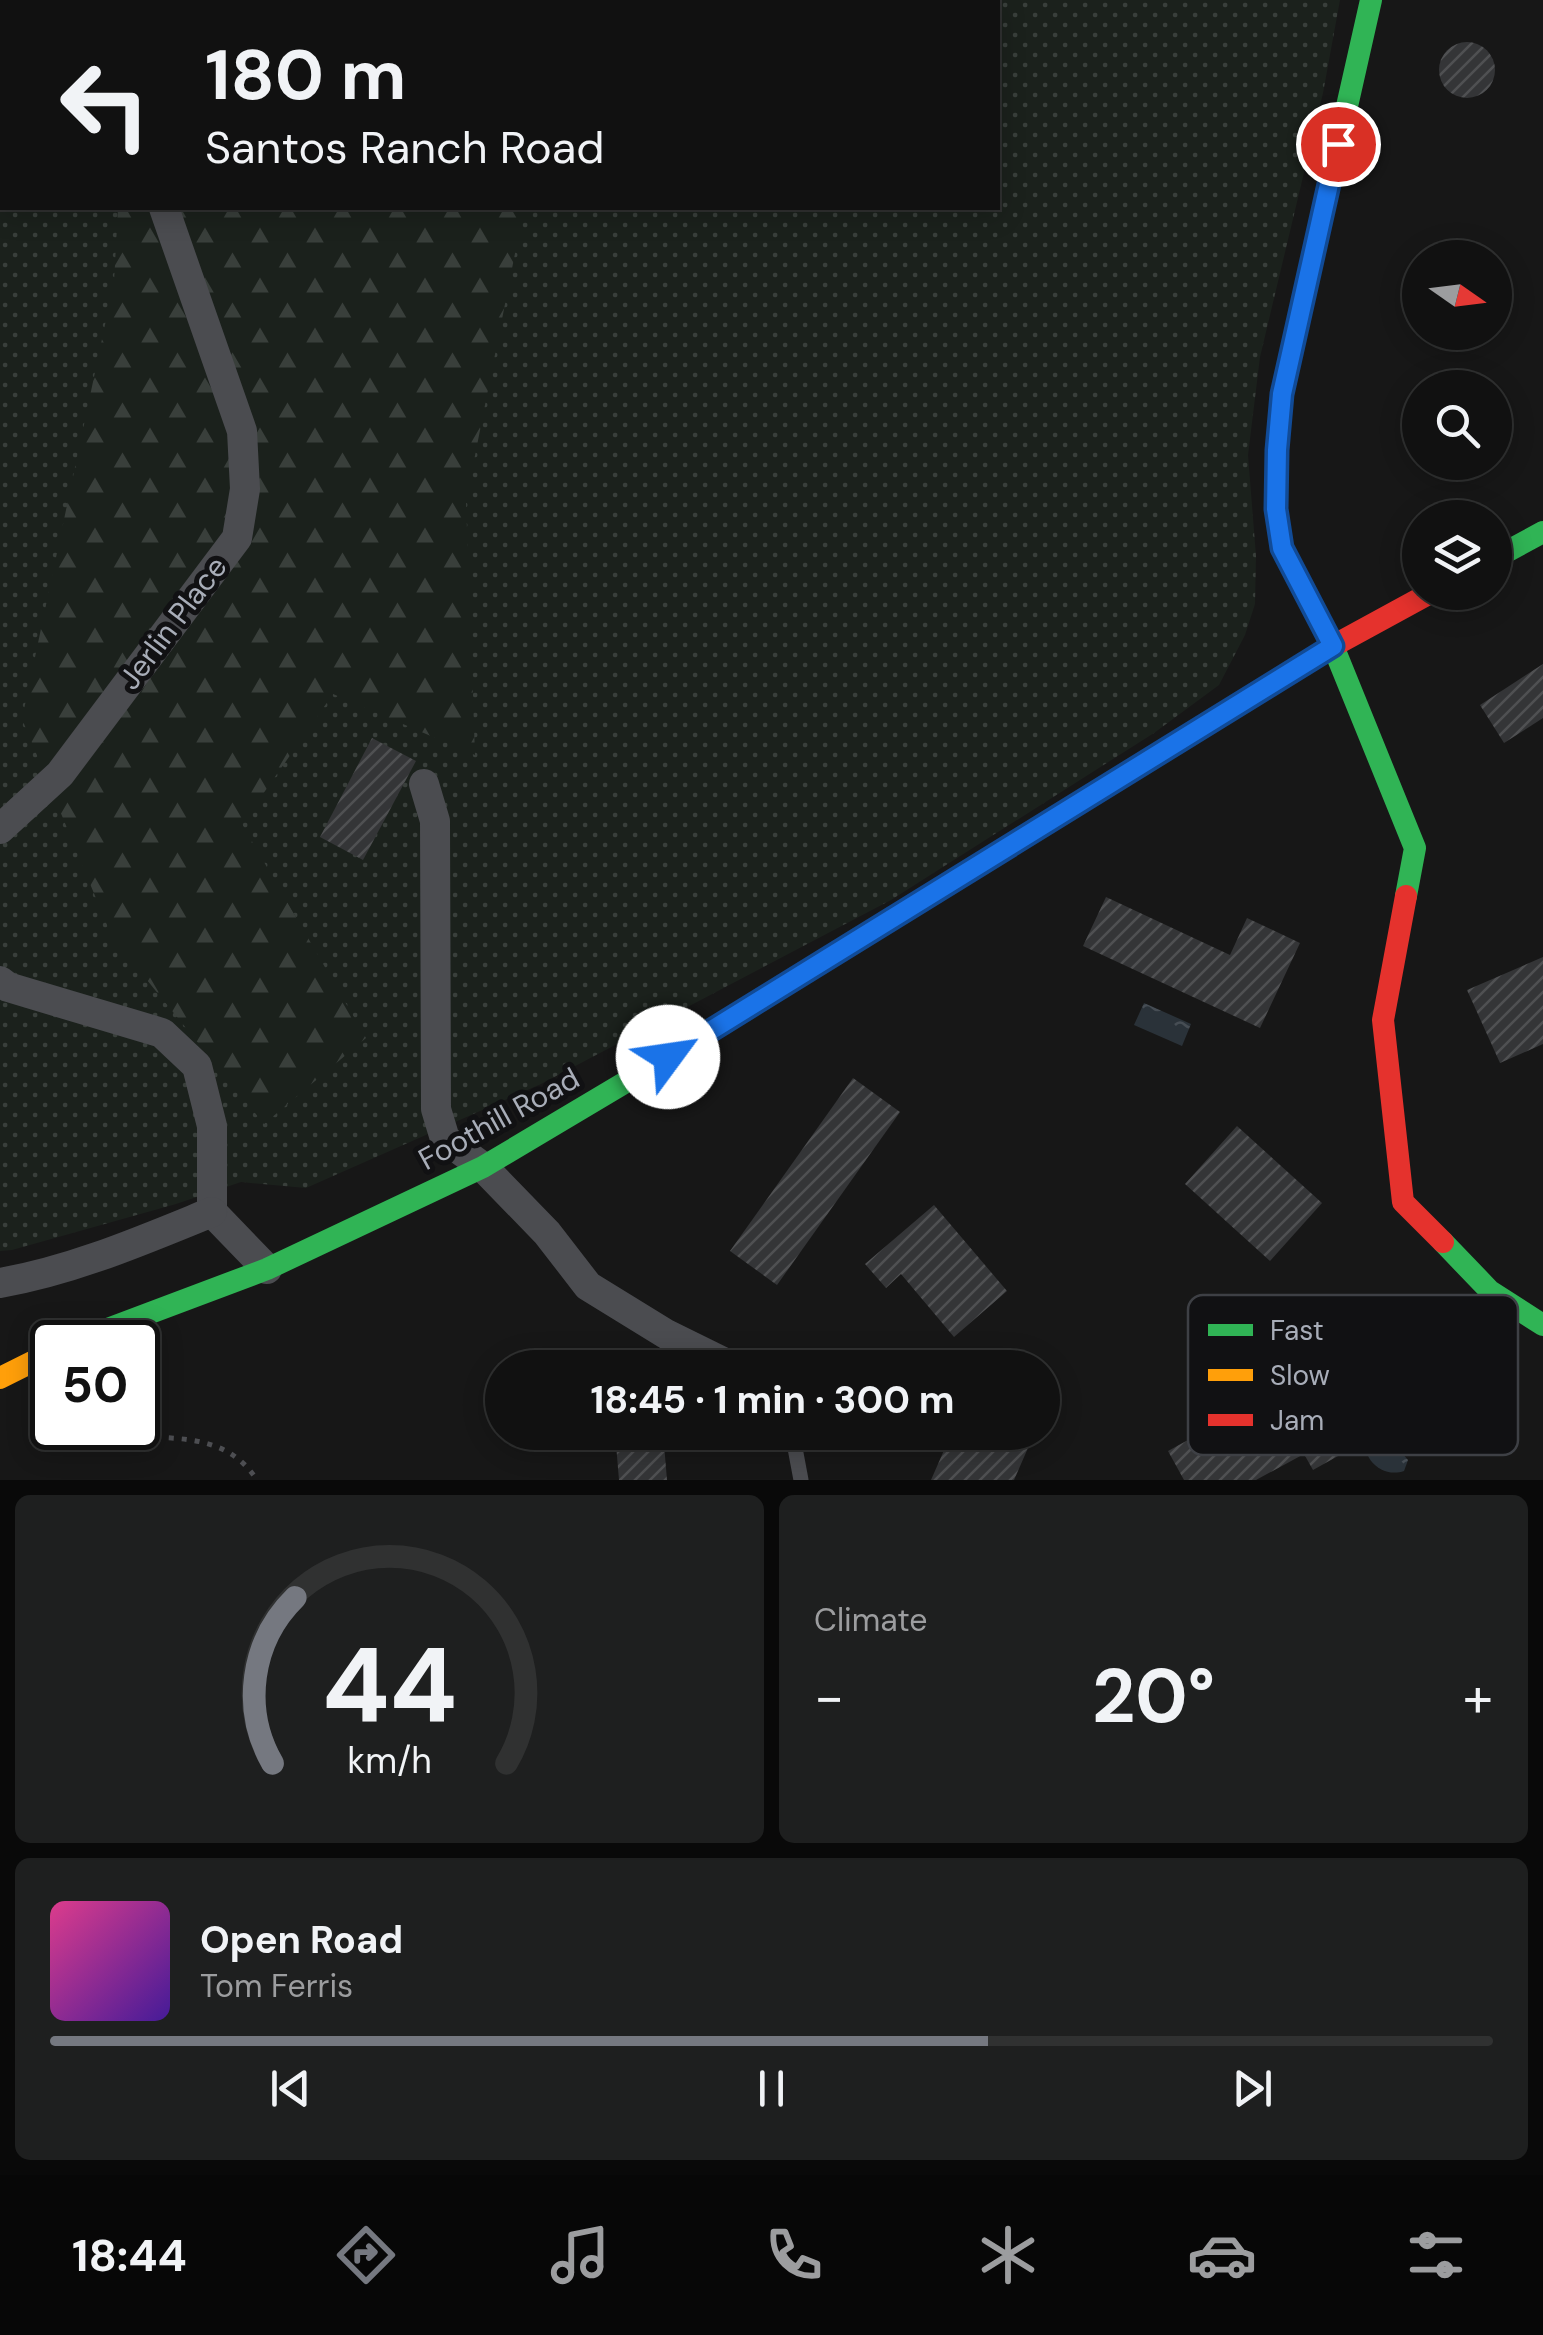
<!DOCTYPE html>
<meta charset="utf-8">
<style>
:root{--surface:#111;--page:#1e1f1f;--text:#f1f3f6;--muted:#9c9d9f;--line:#303131;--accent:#757880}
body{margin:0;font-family:"DM Sans",sans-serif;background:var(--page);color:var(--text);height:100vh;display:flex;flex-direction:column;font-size:38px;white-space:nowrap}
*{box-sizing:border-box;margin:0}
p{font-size:32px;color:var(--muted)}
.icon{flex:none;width:55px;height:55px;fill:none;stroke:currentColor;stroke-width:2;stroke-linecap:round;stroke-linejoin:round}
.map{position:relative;height:1480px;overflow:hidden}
.sheet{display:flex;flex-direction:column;gap:15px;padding:15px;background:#090909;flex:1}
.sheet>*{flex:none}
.top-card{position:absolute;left:0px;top:0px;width:1000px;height:210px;box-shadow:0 5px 25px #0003,0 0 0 2px var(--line);background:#111;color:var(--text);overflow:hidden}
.needle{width:65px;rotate:104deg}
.tools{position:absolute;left:1402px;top:240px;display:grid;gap:20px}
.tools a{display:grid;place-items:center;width:110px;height:110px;border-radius:50%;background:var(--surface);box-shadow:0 5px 25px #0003,0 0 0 2px var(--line);font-size:50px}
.speed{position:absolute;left:30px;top:1320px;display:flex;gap:20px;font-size:50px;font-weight:700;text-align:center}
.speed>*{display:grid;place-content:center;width:130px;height:130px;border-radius:50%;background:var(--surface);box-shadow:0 5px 25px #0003,0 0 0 2px var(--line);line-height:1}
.speed .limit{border:5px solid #111;border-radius:15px;background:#fff;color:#111}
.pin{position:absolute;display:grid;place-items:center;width:85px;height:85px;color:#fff;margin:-42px;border:5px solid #fff;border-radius:50%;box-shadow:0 2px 10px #0007}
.me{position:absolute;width:110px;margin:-55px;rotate:59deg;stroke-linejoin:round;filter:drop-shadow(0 0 8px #0008)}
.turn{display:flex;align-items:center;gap:35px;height:210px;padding:0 40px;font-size:45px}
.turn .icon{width:130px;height:130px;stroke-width:2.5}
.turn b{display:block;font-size:70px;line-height:85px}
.big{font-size:75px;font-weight:700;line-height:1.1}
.sheet .card{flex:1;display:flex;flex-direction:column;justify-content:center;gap:15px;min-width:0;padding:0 35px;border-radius:15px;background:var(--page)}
.sheet .dial{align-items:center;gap:0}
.dial svg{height:260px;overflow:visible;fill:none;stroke:var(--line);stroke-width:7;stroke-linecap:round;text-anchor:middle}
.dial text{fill:var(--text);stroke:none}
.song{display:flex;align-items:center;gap:30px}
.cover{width:120px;height:120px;border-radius:15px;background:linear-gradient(135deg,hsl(330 70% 55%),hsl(260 70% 35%))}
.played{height:10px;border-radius:5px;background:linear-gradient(90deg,var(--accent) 65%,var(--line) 65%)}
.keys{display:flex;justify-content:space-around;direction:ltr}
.heat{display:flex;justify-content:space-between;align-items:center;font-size:55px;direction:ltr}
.sheet .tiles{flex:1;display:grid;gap:15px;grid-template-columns:1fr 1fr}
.card:last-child{grid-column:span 2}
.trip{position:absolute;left:485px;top:1350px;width:575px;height:100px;border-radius:50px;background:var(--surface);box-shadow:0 5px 25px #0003,0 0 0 2px var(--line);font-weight:700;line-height:100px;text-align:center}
.tab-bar{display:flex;height:160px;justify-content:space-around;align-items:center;background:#070707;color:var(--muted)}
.tab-bar .icon{width:70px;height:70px}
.tab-bar .current{color:var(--accent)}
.tab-bar b{font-size:45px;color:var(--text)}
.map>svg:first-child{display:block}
.grass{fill:url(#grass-dots);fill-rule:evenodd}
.forest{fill:url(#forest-firs)}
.water{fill:url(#water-ripples)}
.building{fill:url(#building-hatch)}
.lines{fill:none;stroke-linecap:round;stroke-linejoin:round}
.path{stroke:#4d4e52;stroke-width:5;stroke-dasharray:5 8;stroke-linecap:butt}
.lane{stroke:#4b4c50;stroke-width:15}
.street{stroke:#4b4c50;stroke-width:30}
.fast{stroke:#30b455;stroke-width:22}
.slow{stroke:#ff9f0a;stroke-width:22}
.jam{stroke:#e5322d;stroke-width:22}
.route-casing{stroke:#114b97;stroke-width:25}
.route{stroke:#1a73e8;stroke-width:18}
.labels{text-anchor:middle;stroke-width:10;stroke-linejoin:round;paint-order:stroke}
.street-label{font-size:30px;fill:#a8adb8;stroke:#111113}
.key{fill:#111113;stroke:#3e4045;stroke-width:2.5}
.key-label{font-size:28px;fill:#a8adb8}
</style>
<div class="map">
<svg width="1543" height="1480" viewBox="0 0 1543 1480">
<defs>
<pattern id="grass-dots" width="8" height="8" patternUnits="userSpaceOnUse" patternTransform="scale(2.5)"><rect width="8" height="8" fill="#1b211c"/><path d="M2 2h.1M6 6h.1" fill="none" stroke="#393f3b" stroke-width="1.8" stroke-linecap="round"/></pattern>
<pattern id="forest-firs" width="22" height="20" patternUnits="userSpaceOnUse" patternTransform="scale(2.5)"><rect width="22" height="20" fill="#1b211c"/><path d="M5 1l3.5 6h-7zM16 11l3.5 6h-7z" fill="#393f3b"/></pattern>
<pattern id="water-ripples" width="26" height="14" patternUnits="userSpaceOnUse" patternTransform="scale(2.5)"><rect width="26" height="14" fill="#2a3239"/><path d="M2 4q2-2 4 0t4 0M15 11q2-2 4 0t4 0" fill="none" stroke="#464d54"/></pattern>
<pattern id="building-hatch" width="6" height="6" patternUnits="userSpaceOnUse" patternTransform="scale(2.5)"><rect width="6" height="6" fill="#343537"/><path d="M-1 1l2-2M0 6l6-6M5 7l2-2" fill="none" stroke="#4f5052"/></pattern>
</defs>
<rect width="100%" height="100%" fill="#171717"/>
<path class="grass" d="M0,0H1340L1323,93L1260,357L1248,455L1256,556L1255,604L1245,635L1219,685L1154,733L891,900L541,1084L306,1188L241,1182L176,1204L12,1250L0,1251ZM2,2H998V208H2Z"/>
<g class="forest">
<rect x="129" y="0" width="416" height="2"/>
<path d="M118,208H524L466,501L475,755L333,694L242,824L366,1038L264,1124L112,937L22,719L114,282Z"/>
</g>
<g class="water">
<path d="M1144,1003L1191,1024L1182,1046L1134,1025Z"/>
<path d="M1380,1428L1408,1460L1404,1471C1381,1479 1358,1456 1367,1433Z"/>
</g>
<g class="building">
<circle cx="1467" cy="70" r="28"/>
<path d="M1543,664V718L1504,743L1480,705Z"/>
<path d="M372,738L416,761L363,860L320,837Z"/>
<path d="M1106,897L1230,955L1247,918L1300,943L1260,1028L1083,946Z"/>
<path d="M1543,957V1044L1500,1063L1467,990Z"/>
<path d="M853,1078L900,1112L777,1285L730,1251Z"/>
<path d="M1237,1126L1322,1203L1270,1261L1185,1184Z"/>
<path d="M934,1205L1007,1291L954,1337L901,1274L886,1288L865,1264Z"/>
<path d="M1306,1375L1347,1451L1313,1470L1304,1454L1256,1480H1184L1168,1451Z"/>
<path d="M615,1432H663L667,1480H619Z"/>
<path d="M952,1432H1035L1014,1480H931Z"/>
</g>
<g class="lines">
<path class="path" d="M92,1428C103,1435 117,1435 130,1436C179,1439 227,1434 257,1480"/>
<path class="lane" d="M792,1432L801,1480"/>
<g class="street">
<path d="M0,33L2,34"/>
<path d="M424,784L435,821L436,1109L445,1139L483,1167L547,1233L588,1286L666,1334L735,1368"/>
<path d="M0,829L60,774L237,538L245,489L242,431L164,208"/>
<path d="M0,981L8,987L162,1033L197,1066L212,1126V1212"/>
<path d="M212,1212L267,1269"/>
<path d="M0,1283C74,1270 143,1240 212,1212"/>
</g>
<g class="fast">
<path d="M1371,0L1282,394L1277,450L1276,509L1282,547L1333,646L1415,848L1406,896"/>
<path d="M1495,558L1543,532"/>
<path d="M1443,1242L1490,1291L1543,1325"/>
<path d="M73,1342L267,1269L483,1167L693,1042"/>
</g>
<g class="slow">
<path d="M693,1042L1156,755"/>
<path d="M0,1378L52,1352"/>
</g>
<g class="jam">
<path d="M1156,755L1333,646L1432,592"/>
<path d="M1406,896L1383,1020L1403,1202L1443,1242"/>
</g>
</g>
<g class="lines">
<g class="route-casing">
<path id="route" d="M668,1057L1333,646L1282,548L1276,509L1277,450L1282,394L1338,144"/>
</g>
<use href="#route" class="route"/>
</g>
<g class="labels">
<g class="street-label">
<text transform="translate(173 623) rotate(-53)" y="10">Jerlin Place</text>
<text transform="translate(499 1119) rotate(-29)" y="10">Foothill Road</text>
</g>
</g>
<rect x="1188" y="1295" width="330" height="160" rx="15" class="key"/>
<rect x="1208" y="1324" width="45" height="12" fill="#30b455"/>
<rect x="1208" y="1369" width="45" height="12" fill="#ff9f0a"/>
<rect x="1208" y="1414" width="45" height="12" fill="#e5322d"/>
<g class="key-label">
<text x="1270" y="1340">Fast</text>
<text x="1270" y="1385">Slow</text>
<text x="1270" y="1430">Jam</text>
</g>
</svg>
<div class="tools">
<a><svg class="needle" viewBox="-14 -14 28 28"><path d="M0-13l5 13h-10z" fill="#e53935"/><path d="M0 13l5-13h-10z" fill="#9c9d9f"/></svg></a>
<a><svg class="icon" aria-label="search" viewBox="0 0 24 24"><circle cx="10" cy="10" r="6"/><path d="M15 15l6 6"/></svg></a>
<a><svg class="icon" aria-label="layers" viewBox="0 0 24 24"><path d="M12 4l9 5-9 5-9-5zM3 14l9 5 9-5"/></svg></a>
</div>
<div class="speed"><div class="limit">50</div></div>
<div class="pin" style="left:1338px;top:144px;background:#d93025"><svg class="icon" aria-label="arrive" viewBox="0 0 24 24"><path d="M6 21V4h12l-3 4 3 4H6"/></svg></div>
<svg class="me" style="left:668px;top:1057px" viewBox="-20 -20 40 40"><circle r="19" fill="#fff"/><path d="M0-13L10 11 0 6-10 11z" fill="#1a73e8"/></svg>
<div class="trip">18:45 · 1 min · 300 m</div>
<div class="top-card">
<div class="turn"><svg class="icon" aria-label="left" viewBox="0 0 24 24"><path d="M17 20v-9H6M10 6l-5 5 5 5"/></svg><div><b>180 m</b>Santos Ranch Road</div></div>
</div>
</div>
<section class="sheet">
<div class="tiles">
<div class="card dial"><svg viewBox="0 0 100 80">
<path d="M14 69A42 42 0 1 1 86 69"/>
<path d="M14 69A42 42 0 0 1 21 18" stroke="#757880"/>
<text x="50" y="56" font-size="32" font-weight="700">44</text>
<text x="50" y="72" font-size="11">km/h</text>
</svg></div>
<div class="card"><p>Climate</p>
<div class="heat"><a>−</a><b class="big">20°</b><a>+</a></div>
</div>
<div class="card">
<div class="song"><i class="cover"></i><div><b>Open Road</b><p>Tom Ferris</p></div></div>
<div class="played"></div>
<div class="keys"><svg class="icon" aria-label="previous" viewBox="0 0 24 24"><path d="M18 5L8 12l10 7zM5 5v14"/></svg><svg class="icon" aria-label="pause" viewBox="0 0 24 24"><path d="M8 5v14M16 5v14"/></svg><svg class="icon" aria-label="next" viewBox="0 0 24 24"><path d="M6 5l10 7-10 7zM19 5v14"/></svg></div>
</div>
</div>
</section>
<nav class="tab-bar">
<b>18:44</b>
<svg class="icon current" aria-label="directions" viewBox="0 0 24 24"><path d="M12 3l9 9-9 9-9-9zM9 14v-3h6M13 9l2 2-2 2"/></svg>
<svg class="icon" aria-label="music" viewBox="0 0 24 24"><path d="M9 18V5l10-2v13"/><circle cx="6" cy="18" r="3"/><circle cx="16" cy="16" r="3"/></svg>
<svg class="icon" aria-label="phone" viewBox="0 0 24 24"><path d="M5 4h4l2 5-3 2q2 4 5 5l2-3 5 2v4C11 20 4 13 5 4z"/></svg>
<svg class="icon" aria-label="climate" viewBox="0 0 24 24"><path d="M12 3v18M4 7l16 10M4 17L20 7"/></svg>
<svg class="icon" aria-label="car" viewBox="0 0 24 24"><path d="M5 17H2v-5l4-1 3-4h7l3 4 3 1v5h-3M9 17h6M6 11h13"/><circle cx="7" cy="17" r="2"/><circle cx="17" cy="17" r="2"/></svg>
<svg class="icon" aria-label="filters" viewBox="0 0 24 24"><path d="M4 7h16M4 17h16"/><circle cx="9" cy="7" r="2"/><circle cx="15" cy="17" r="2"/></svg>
</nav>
